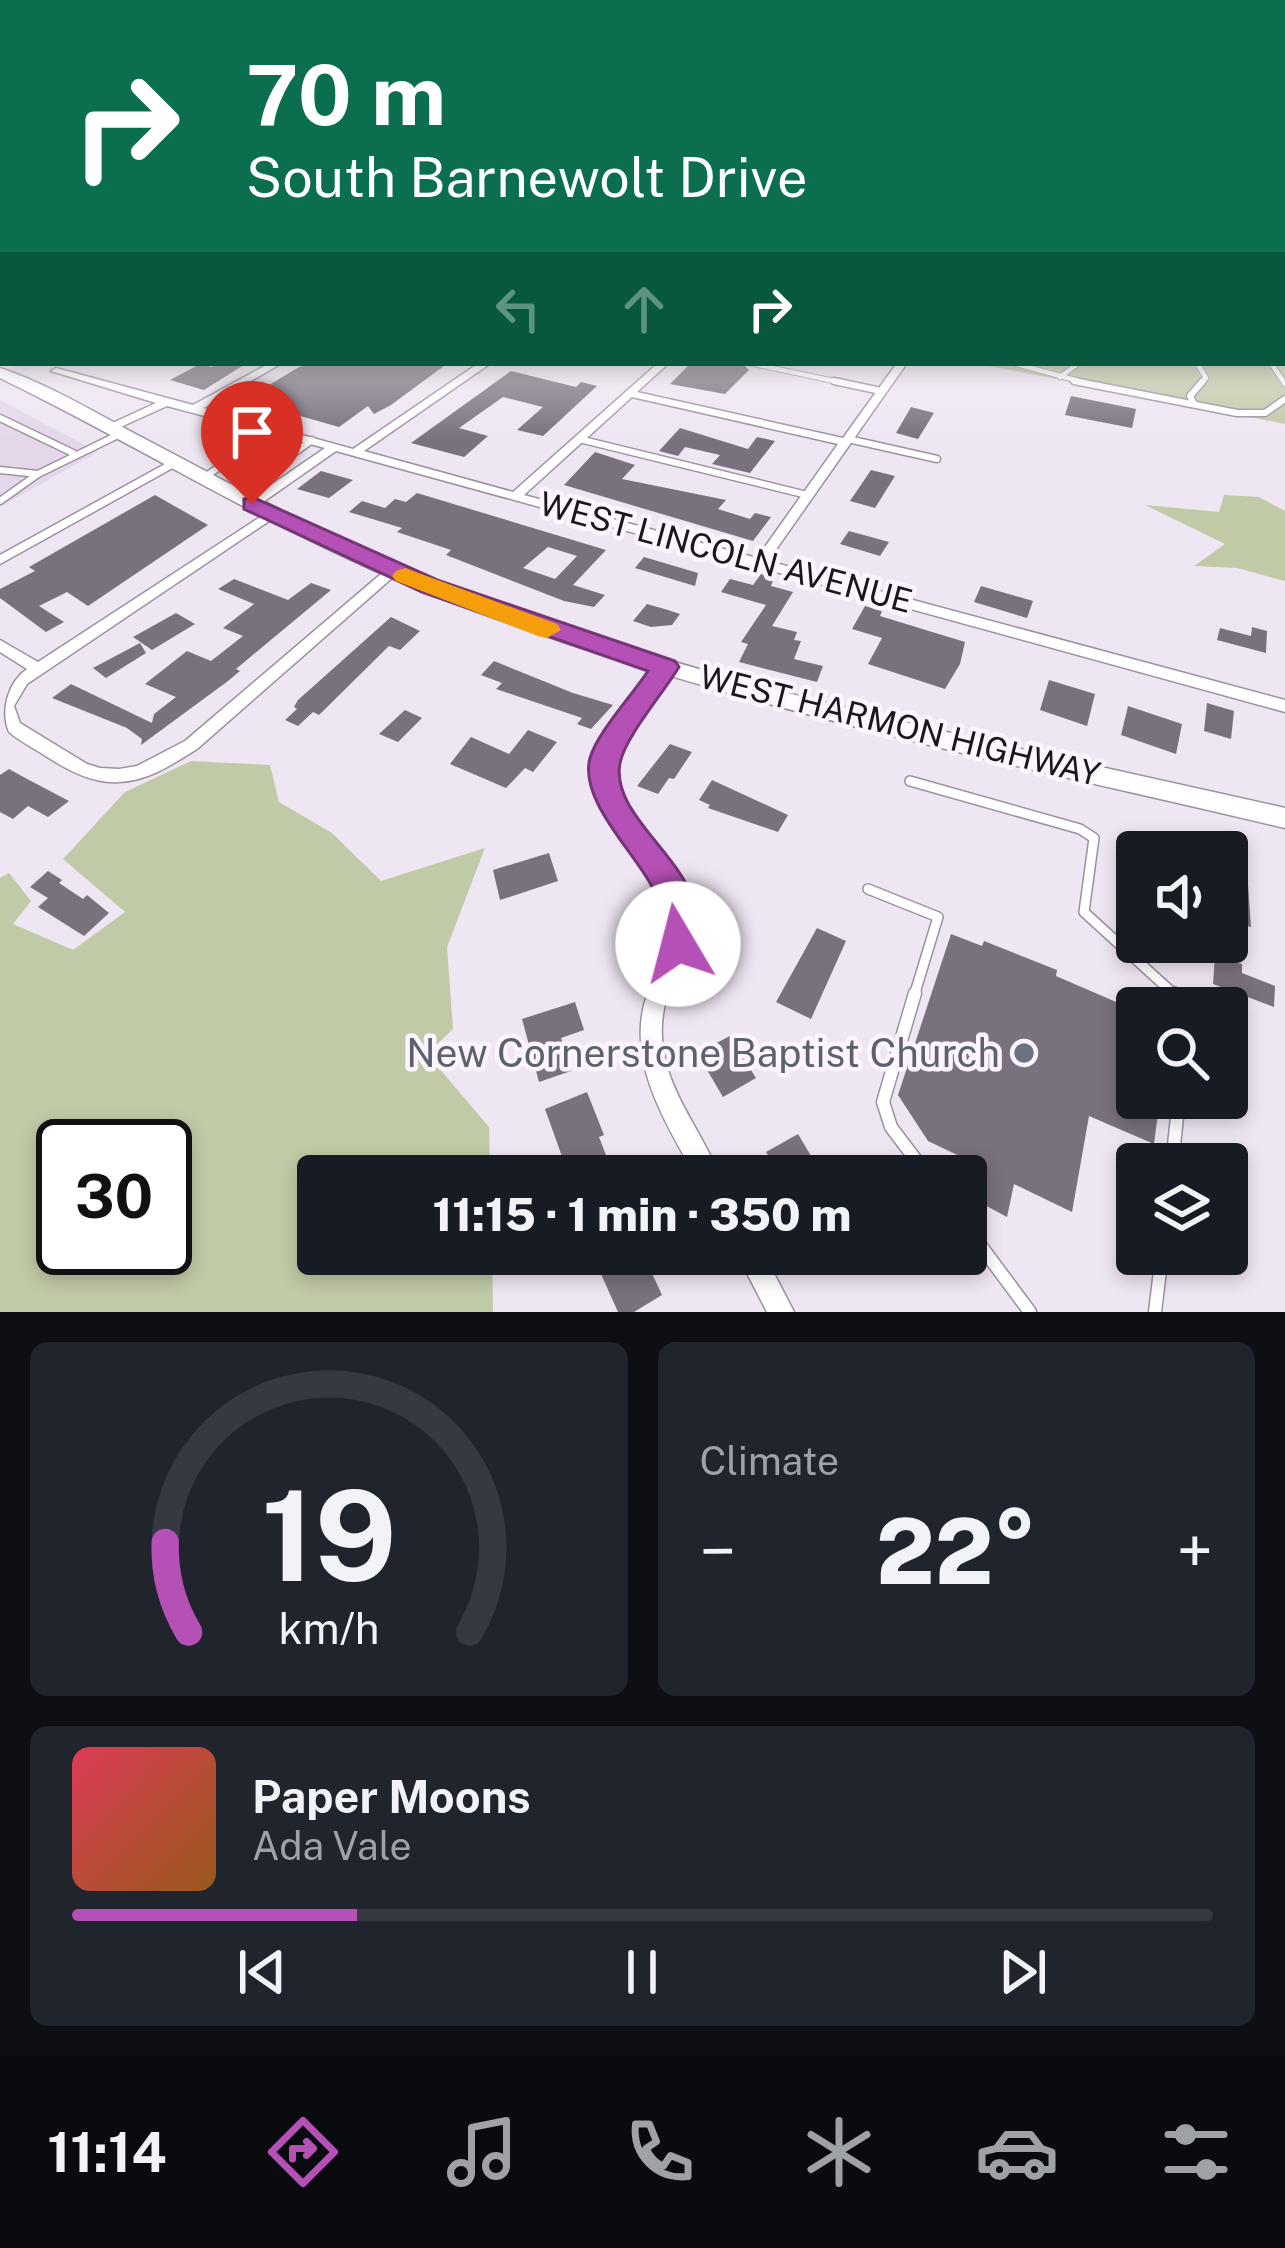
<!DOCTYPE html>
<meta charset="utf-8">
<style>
:root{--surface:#171b24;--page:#20242c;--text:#f1f3f6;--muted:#9ea1a6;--line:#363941;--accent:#b551b6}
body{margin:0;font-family:"Public Sans",sans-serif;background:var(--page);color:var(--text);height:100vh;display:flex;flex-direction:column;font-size:45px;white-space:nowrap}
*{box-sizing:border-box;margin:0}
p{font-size:39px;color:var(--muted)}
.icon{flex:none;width:66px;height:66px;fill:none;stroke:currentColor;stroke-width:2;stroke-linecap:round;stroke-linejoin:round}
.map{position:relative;height:1312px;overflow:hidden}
.drawer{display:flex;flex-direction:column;gap:30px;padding:30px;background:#0d0f14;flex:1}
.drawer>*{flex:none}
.hud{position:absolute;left:0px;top:0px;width:1287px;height:366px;box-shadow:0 6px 18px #0003;background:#0b6e4f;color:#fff;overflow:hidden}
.fabs{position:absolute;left:1116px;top:831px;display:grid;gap:24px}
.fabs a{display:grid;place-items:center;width:132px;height:132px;border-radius:12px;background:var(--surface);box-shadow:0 6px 18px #0003;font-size:60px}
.speed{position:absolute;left:36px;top:1119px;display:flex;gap:24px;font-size:60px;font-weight:700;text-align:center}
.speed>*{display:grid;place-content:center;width:156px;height:156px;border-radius:50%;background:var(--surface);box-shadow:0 6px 18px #0003;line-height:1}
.speed .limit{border:6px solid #111;border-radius:18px;background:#fff;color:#111}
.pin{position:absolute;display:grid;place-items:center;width:102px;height:102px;color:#fff;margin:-123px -51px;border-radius:50% 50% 50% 0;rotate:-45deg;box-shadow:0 0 12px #0007}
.pin .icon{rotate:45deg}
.me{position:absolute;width:132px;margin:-66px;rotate:352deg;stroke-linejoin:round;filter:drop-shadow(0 0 9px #0008)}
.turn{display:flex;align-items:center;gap:42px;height:252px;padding:0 48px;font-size:54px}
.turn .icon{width:156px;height:156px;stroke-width:2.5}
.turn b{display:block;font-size:84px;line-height:102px}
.lanes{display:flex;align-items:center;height:114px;padding:0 48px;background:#0003;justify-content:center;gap:60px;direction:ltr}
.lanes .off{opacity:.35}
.big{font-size:90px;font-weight:800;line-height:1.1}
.drawer .widget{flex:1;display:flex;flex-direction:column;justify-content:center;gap:18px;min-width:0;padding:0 42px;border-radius:18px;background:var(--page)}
.drawer .dial{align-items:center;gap:0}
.dial svg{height:312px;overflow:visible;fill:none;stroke:var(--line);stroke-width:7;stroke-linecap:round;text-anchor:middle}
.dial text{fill:var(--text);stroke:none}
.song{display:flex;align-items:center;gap:36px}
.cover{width:144px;height:144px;border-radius:18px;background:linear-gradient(135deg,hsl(350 70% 55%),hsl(30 70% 35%))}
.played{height:12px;border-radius:6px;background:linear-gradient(90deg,var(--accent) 25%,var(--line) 25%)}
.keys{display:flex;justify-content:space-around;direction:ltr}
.heat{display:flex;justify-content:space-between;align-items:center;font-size:66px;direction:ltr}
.drawer .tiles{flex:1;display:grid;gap:30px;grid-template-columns:1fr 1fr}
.widget:last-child{grid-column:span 2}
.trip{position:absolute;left:297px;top:1155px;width:690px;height:120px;border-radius:12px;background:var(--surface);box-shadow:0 6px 18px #0003;font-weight:800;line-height:120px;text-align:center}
.dock{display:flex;height:192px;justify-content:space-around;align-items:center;background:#090b0e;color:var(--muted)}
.dock .icon{width:84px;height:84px}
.dock .selected{color:var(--accent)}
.dock b{font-size:54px;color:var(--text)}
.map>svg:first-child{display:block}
.built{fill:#e5d7ea}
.green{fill:#c1caa7;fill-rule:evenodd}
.building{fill:#79727e;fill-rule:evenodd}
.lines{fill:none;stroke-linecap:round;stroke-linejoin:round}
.service-far3-casing{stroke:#9b929e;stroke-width:6}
.service-far2-casing{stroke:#9b929e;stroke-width:9}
.service-far1-casing{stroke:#9b929e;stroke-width:12}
.service-casing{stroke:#9b929e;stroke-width:15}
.minor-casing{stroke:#9b929e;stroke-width:3}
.tertiary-casing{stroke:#9b929e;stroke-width:3}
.secondary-casing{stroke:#9b929e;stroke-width:3}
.service-far3{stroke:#fff;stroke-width:4.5}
.service-far2{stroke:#fff;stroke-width:6}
.service-far1{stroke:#fff;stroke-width:9}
.service{stroke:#fff;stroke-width:12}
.minor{fill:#fff;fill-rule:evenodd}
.tertiary{fill:#fff;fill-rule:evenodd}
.secondary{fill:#fff;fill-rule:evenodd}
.route{fill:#b551b6;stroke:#763576;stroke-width:3}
.slow{fill:#f59e0b}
.worship-dot{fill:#6b7280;stroke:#fcf4ff;stroke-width:4.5}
.labels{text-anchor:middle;stroke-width:9;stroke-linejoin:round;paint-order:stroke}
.street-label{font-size:33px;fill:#1a171c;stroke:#fcf4ff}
.near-worship-label{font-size:39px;fill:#5b616d;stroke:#fcf4ff;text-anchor:end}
</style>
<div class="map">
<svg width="1285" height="1312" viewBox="0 0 1285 1312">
<rect width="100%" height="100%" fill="#efe6f3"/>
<path class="built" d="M0,400L98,452L0,507Z"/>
<g class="green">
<path d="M1285,256V424L974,363H1284Z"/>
<path d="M1224,495L1259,497L1285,511V581L1237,568L1194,566L1225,544L1145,505L1219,512Z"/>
<path d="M191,761L270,765L279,802L332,833L381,881L485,848L447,947L453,1029L427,1054L489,1127L490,1176H318V1254H492L493,1312H0V878L9,873L31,901L13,924L73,950L125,912L63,859L125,792ZM63,1146H165V1248H63Z"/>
</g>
<g class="building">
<path d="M220,363H247L204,390L170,380L200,364L212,367Z"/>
<path d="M314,363H448L391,405L374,414L368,406L339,427L244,400L299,367Z"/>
<path d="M691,363H742L749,370L725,394L670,384Z"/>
<path d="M511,371L576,387L581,382L597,386L543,436L517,430L543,407L503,397L459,428L488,436L464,457L411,443Z"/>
<path d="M1071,396L1136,409L1132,428L1065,415Z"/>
<path d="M911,407L934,413L918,439L896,433Z"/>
<path d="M680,428L748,449L757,437L775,441L750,473L712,464L720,455L685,447L678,456L659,451Z"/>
<path d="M595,452L635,465L622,479L726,500L718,509L750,519L755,513L771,517L753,541L564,485Z"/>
<path d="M871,470L895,476L875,508L850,501Z"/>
<path d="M321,471L353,480L329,498L297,489Z"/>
<path d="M417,493L606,550L573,585L605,595L594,607L564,601L446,555L451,550L397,532L402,528L349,512L362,501L385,508L395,499L406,502ZM548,547L577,556L555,579L523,568Z"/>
<path d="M155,495L208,525L88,606L67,592L39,606L64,622L46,632L0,598V589L35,571L29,567Z"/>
<path d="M849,531L889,542L880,556L840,544Z"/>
<path d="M644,557L698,573L695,586L635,568Z"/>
<path d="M761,574L774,578L771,586L793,592L772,626L797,632L794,640L801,641L794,659L823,666L817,682L739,662L748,644L741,642L766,605L721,592L730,579L753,585Z"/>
<path d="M234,579L288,600L311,583L331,590L236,669L240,671L228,681L141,745L142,739L127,728L52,698L71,684L152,723L154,714L176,697L145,684L187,651L211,661L243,636L223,628L254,604L218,589Z"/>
<path d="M981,586L1033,601L1027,618L974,602Z"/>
<path d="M647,604L668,610L680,614L672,625L651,627L633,621Z"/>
<path d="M865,606L882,611L880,616L965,642L960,664L945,689L868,664L882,638L852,629Z"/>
<path d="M176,613L195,624L152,650L133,637Z"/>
<path d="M391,617L420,631L400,650L389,646L319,715L313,712L298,726L285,720L297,709L294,707L298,700Z"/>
<path d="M1252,627L1267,631L1266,653L1217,640L1220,628L1251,636Z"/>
<path d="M140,643L146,653L106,678L93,668Z"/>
<path d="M494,661L573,693L613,705L591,729L577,724L582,718L496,689L502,683L481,675Z"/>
<path d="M1049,680L1095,694L1087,726L1040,710Z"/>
<path d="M1207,703L1234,711L1231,739L1204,731Z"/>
<path d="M1128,706L1182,724L1176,754L1121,735Z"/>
<path d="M405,710L422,718L398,742L379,734Z"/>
<path d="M528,730L557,742L533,772L525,768L506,788L450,764L471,737L509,754Z"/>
<path d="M670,744L692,752L674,779L669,778L658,794L637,786Z"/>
<path d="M9,769L29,780L69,801L48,817L28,806L13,819L0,812V775Z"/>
<path d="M712,780L788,815L778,832L708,808L710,805L699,800Z"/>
<path d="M549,853L558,881L500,900L493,870Z"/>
<path d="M1227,864L1245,869L1248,885L1251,927L1240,924L1237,963L1242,964V973L1275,986L1274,1007L1213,984L1216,942H1227Z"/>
<path d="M48,871L62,880L59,883L83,899L87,895L109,913L84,936L38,907L48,898L30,887Z"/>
<path d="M817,928L846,941L811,1019L776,1002Z"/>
<path d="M951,934L982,946L984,941L1057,970L1056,976L1137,1011V1098H1160L1154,1144L1089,1116L1072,1212L1014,1184L1007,1217L981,1203L987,1178L972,1171L974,1163L928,1141L898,1095Z"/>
<path d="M575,1002L584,1030L561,1038L571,1071L539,1082L522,1019Z"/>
<path d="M730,1036L756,1078L723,1097L697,1053Z"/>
<path d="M587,1092L604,1135L599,1137L614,1176H569L545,1109Z"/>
<path d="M798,1134L823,1176H781L766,1152Z"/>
<path d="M592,1254H643L662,1295L634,1312H618Z"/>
</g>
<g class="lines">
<g class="service-far3-casing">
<g id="service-far3">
<path d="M749,363L848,384"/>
<path d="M1013,363L1090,384"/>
<path d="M1197,363L1206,378L1201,384"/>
<path d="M1271,363L1285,384"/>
<path d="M1060,377L1079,363"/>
</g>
</g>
<g class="service-far2-casing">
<g id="service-far2">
<path d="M834,381L881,391"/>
<path d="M1074,381L1237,413H1265L1285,399"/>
<path d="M1194,404L1190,396L1203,381"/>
<path d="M0,418L73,453"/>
<path d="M579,439L807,495"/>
<path d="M848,439L937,459"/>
<path d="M223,465L269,471L312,440"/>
<path d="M0,470L38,474L120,434"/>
<path d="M206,476L275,430"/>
<path d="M0,501L38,474"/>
</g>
</g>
<g class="service-far1-casing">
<g id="service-far1">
<path d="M910,781L1080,829L1094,838L1084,912L1176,996"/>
<path d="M868,889L938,917L914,996"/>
</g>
</g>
<g class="service-casing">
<g id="service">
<path d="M915,993L883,1102L891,1127L928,1176"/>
<path d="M1173,993L1189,1008"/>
<path d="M1172,1164L1179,1098"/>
<path d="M966,1226L1030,1312"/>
<path d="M1155,1312L1162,1254"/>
</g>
</g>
<g class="minor-casing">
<g id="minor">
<path d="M270,363H282L204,408L353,449L479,363H491L364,451L513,492L658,363H669L637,392L843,438L897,363H907L768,561L1285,700V712L336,451L256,507H248V501L325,448L167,406L114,430H106V426L156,403L51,371L56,368L193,405ZM632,397L838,444L757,558L524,495Z"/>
<path d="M174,459L178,461V465L0,564V555Z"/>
<path d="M271,510L277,514L275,517L27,684L14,706L20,723L87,764L100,768L119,769L137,766L185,741L388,568L393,567L400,571L197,749C173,764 148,781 119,782C91,784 64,768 41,753C31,747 18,740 9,732C0,711 8,682 27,669L0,652V640L38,662Z"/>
<path d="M665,662L673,667C648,705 598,747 619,797C628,819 646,839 660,858C672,875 685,895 688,916C693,948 673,974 665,1004C649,1072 696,1118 720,1176H695C667,1124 629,1067 644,1005C652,976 672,950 669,918C667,897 653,878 641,861C625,837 603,811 597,781C590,742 638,694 660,663Z"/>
<path d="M737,1254H764L794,1312H767Z"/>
</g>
</g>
<g class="tertiary-casing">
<rect id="tertiary" x="0" y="301" width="3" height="8"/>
</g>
<g class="secondary-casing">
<path id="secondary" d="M0,368C51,385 99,415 147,440C246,492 345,547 450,587C719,690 1004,744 1285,808V828C1000,761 711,703 438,597C285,538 146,449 0,378Z"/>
</g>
<use href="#service-far3" class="service-far3"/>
<use href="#service-far2" class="service-far2"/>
<use href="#service-far1" class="service-far1"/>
<use href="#service" class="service"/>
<use href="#minor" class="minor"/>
<use href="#tertiary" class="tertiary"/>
<use href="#secondary" class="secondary"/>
</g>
<linearGradient id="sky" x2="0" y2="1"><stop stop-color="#92bef0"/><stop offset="0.58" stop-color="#f8f4fa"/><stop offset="1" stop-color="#f8f4fa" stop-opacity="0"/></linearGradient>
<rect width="1285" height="440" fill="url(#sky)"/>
<path class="route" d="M252,497L440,581L675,661L679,667C664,692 625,737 620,763C608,827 728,875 691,956L678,960L665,956C654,933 664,907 650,883C632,850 579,799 590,758C597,733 633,694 648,671L422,592L244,509V499Z"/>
<path class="slow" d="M405,568L557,624L561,630L547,638L538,636L396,581L392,576L396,571Z"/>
<circle class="worship-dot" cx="1024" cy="1053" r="12"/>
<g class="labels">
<g class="street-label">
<text transform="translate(726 552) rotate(15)" y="12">WEST LINCOLN AVENUE</text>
<text transform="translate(900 725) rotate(14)" y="12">WEST HARMON HIGHWAY</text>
</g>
<g class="near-worship-label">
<text x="1000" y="1067">New Cornerstone Baptist Church</text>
</g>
</g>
</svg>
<div class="fabs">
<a><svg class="icon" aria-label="sound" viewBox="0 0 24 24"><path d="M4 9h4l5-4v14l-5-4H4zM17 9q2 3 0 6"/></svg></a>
<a><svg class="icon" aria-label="search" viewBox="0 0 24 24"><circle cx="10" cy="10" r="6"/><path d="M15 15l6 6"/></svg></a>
<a><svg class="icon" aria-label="layers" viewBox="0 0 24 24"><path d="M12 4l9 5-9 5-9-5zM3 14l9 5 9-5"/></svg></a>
</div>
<div class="speed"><div class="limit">30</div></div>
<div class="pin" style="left:252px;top:504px;background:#d93025"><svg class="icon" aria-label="arrive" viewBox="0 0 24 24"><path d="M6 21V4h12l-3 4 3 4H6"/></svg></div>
<svg class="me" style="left:678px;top:944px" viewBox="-20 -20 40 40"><circle r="19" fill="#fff"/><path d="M0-13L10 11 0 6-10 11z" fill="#b551b6"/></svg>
<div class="trip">11:15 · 1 min · 350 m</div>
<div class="hud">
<div class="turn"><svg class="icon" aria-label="right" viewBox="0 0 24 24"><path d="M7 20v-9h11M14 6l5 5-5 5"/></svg><div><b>70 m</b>South Barnewolt Drive</div></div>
<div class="lanes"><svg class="icon off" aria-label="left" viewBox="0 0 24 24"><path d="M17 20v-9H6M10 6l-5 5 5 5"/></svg><svg class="icon off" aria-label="ahead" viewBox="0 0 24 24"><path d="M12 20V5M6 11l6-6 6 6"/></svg><svg class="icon" aria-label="right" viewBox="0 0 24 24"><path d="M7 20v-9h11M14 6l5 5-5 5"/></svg></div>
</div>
</div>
<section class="drawer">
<div class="tiles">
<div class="widget dial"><svg viewBox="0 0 100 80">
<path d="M14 69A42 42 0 1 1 86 69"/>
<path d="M14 69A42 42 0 0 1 8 46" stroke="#b551b6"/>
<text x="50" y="56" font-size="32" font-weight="700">19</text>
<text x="50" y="72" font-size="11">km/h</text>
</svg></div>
<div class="widget"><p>Climate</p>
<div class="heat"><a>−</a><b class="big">22°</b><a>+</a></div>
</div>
<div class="widget">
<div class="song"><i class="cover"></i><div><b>Paper Moons</b><p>Ada Vale</p></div></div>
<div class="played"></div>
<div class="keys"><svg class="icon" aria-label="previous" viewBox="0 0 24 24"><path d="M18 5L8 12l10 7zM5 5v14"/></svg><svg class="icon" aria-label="pause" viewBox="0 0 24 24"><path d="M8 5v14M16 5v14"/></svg><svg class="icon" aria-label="next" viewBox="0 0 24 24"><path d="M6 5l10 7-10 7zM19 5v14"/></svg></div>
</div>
</div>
</section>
<nav class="dock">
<b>11:14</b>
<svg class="icon selected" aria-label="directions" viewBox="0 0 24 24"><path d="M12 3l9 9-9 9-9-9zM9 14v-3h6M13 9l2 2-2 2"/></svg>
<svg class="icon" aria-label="music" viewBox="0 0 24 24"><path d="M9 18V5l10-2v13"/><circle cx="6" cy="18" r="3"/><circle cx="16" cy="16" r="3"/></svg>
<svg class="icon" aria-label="phone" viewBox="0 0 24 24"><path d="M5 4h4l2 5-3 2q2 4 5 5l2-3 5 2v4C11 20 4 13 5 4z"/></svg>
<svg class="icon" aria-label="climate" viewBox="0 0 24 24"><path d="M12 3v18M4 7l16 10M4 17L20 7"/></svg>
<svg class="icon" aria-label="car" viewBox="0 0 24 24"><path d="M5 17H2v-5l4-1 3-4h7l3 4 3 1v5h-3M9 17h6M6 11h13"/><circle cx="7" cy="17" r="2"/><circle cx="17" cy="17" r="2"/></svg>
<svg class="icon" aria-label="filters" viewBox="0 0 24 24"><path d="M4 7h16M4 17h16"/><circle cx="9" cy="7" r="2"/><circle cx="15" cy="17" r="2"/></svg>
</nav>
